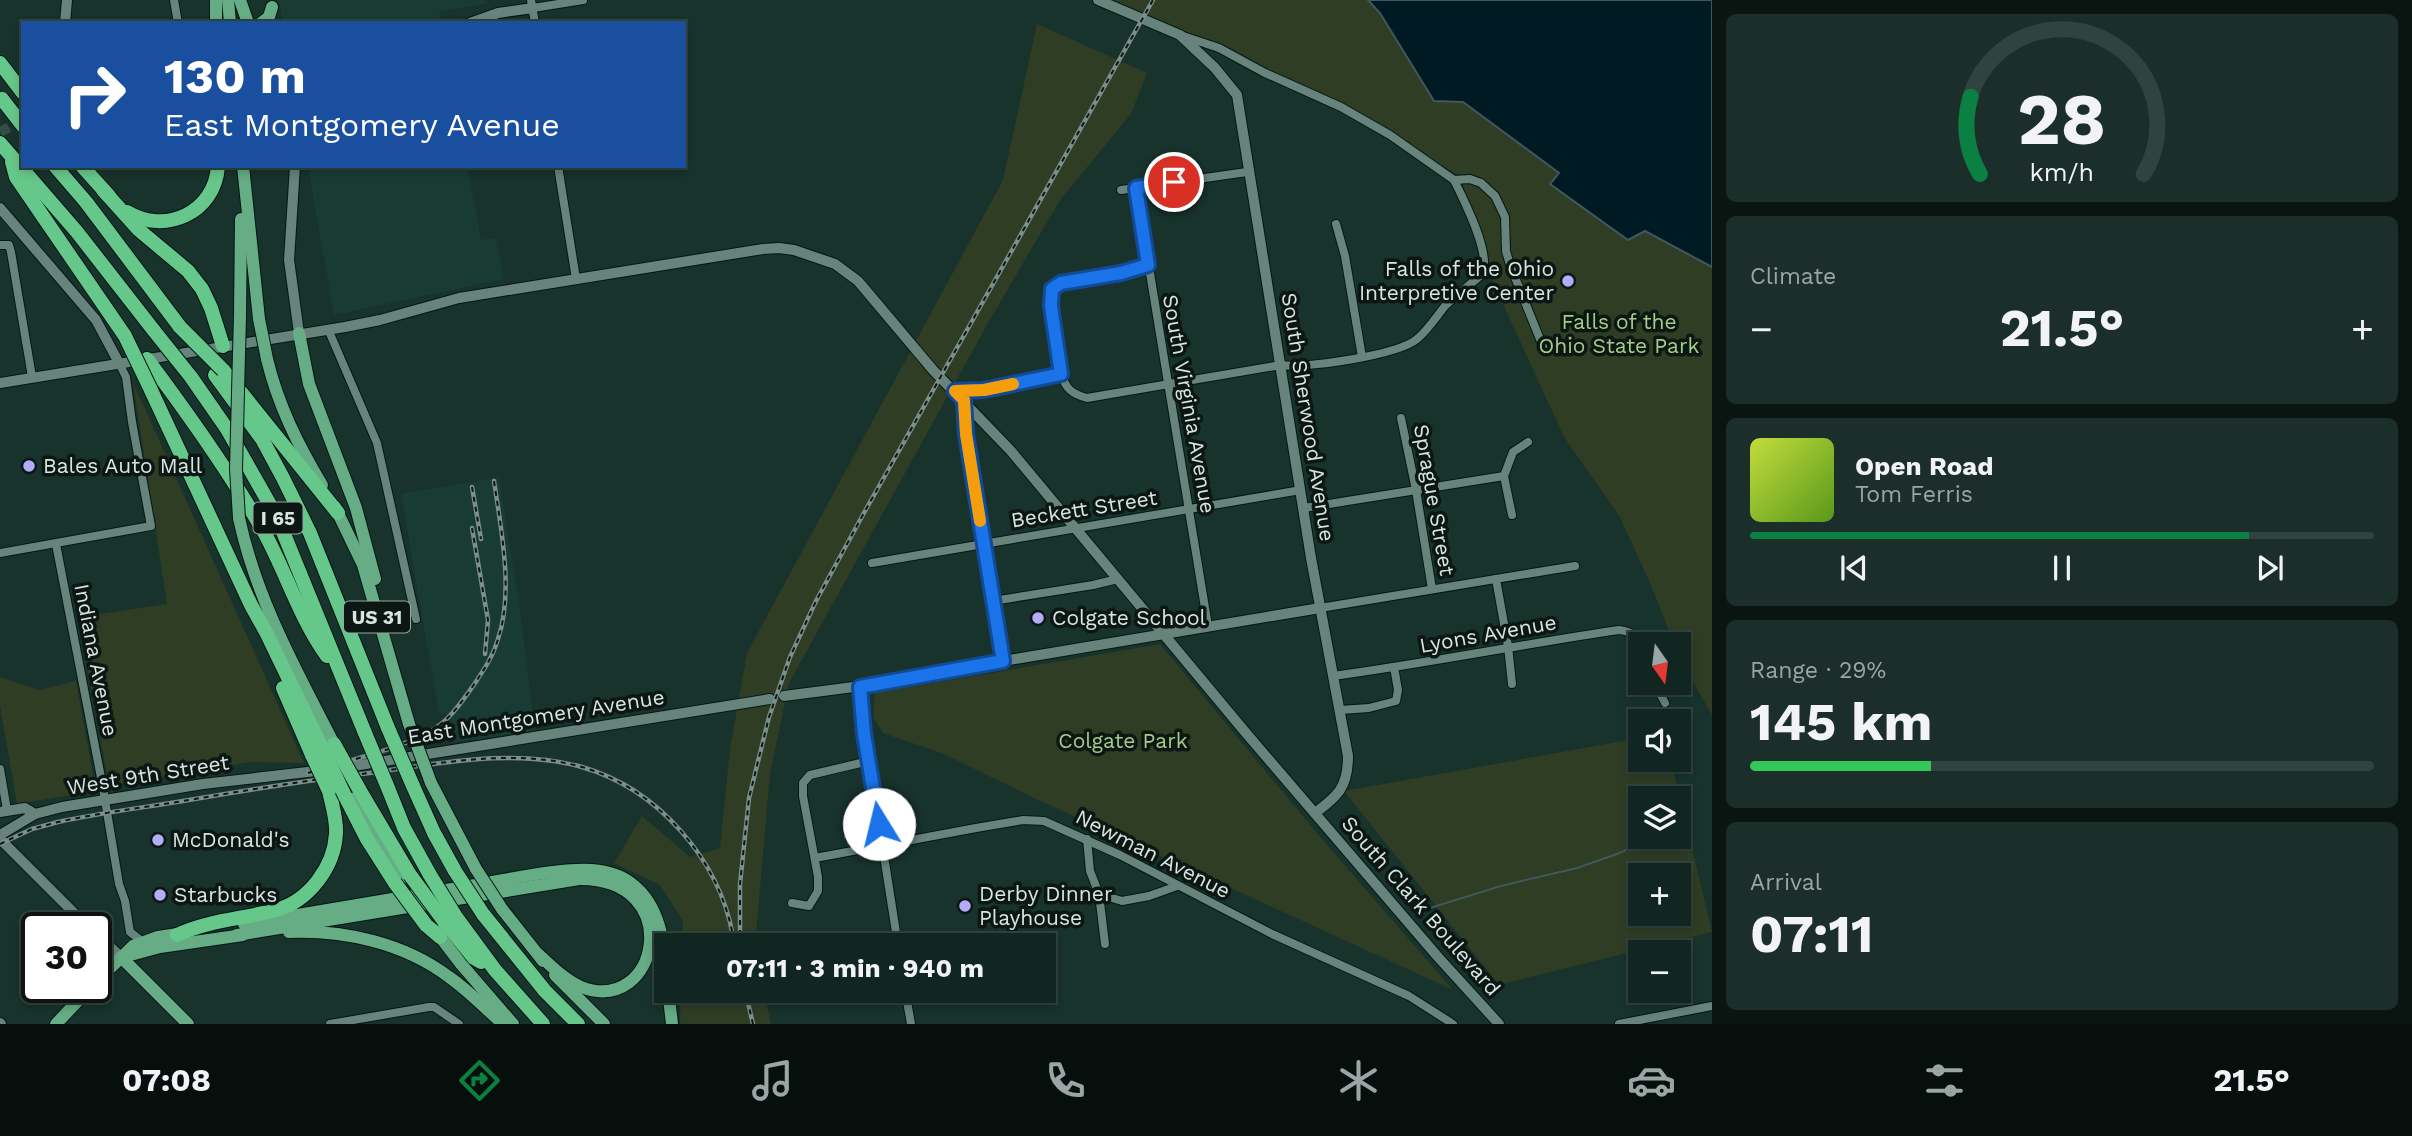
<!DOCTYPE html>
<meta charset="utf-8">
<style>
:root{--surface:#122621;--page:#1b2e2a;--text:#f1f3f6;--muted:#9ca5a5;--line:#31433f;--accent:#0b8043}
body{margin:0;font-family:"Work Sans",sans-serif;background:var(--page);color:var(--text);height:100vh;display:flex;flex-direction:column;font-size:26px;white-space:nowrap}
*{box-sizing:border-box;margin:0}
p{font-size:23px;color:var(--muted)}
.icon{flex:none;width:38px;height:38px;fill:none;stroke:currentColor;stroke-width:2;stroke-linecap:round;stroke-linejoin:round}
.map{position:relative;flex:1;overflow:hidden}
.sheet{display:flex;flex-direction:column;gap:14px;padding:14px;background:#0a1512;width:700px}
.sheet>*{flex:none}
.top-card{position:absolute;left:21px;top:21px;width:665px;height:147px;border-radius:0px;box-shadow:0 4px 10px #0003,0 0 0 2px var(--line);background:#1a4fa0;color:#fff;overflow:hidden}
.needle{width:46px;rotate:166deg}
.fabs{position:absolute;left:1628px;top:632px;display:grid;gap:14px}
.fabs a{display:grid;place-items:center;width:63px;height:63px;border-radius:0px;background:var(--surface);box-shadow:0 4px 10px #0003,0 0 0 2px var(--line);font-size:35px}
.speed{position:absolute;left:21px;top:912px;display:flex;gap:14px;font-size:35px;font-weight:700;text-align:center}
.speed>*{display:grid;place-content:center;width:91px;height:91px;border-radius:50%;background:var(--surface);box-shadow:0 4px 10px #0003,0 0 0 2px var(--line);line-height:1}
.speed .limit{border:4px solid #111;border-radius:10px;background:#fff;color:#111}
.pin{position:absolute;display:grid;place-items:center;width:60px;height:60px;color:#fff;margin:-30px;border:4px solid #fff;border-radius:50%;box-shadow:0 2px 7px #0007}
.me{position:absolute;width:77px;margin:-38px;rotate:351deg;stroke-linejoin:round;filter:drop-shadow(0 0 5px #0008)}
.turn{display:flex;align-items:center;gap:24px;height:147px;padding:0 28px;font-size:32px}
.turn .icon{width:91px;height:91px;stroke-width:2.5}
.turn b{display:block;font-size:49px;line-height:60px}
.big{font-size:52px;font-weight:700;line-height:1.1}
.sheet .card{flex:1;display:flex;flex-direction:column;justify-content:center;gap:10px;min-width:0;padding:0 24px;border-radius:10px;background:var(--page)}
.sheet .dial{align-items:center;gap:0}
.dial svg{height:182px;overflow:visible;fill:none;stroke:var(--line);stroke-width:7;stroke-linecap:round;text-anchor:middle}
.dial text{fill:var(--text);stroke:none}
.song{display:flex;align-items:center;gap:21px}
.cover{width:84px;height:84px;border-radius:10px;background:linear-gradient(135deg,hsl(70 70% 55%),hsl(90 70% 35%))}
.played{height:7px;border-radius:4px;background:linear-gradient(90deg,var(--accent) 80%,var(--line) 80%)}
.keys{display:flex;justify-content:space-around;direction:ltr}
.heat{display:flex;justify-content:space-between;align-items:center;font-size:38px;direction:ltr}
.charge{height:10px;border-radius:5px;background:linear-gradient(90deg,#34c759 29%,var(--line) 0)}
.trip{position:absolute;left:654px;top:933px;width:402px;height:70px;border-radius:0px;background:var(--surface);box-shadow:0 4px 10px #0003,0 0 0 2px var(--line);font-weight:700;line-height:70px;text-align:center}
.dock{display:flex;height:112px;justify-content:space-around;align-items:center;background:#070f0d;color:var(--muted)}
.dock .icon{width:49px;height:49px}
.dock .active{color:var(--accent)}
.dock b{font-size:32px;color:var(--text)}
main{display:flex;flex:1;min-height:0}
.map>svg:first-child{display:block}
.built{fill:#183c34}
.green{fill:#2f3d25;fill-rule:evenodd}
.water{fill:#001a24;stroke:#40575d;stroke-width:2}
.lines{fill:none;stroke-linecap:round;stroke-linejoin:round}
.stream{stroke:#40575d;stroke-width:2}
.secondary-tunnel{stroke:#354d47;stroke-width:10;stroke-dasharray:10 5;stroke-linecap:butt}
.street-casing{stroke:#011914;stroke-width:10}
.secondary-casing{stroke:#011914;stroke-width:12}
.primary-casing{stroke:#011914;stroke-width:14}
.highway-casing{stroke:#011914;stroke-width:16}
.street{stroke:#67837b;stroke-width:8}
.secondary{stroke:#67837b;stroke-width:10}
.primary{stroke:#66ac84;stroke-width:12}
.highway{stroke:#66c78a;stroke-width:14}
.rail-casing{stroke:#7b8f8a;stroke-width:4.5}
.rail{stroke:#0c1714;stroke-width:2;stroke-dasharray:5;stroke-linecap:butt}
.primary-bridge-casing{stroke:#011914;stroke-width:14;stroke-linecap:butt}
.highway-bridge-casing{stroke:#011914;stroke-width:16;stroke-linecap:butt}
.primary-bridge{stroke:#66ac84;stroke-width:12}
.highway-bridge{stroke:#66c78a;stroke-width:14}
.route-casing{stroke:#114b97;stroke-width:18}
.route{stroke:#1a73e8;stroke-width:12}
.slow{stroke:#f59e0b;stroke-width:12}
.poi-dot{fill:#b3adf9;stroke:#0c1714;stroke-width:2.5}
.labels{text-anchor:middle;stroke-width:7;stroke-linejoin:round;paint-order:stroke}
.shield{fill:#0c1714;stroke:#9aa8a4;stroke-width:2}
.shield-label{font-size:19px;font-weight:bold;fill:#d7e6e1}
.poi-label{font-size:21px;fill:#d7e6e1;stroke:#0c1714;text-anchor:start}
.park-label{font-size:21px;fill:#a6cc89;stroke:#0c1714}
.street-label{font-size:21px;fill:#d7e6e1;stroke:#0c1714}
</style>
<main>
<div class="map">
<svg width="1712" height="1024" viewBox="0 0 1712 1024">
<rect width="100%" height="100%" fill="#18322c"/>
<g class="built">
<path d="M279,0H486L487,3L439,12L441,23H283Z"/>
<path d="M308,166H467L481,240L496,238L503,279L334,315Z"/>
<path d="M499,477L521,616L535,731L454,742L449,714H439L401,494Z"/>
</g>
<g class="green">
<path d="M1109,0H1467L1645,231L1712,267V715L1679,658L1678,644H1674L1653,590L1620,517L1564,437L1491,278L1460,176L1341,107L1180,35Z"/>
<path d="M1037,24L1147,73L1131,114L1060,200L988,323L789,683L770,774L755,945H682L683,921L660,885L614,863L642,816L690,857L720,848L730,749L747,653L1003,180Z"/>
<path d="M133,382L304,763L250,762L109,786L84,649L88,645L80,617L167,604Z"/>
<path d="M1160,644L1316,832L1453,990L1032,797L944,754L883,733L873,717L875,693Z"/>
<path d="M0,677L39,690L76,681L96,791L17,804L0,706Z"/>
<path d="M1640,738V760H1671L1712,932L1499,985L1344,791ZM1640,798H1678V836H1640ZM1640,875H1678V914H1640Z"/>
<path d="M681,991H764L771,1024H680Z"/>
</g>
<path class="water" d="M1368,0H1712V267L1645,231L1628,240L1550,184L1559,173L1463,102L1434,101L1380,13Z"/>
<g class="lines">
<g class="stream">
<path d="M1678,828L1691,824"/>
<path d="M1430,908L1501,886L1577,868L1617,854L1658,836"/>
</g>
<path class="secondary-tunnel" d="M0,132L23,120"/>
<g class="street-casing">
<g id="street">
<path d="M174,0L178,23"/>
<path d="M531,0L535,23"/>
<path d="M533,8L583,0"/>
<path d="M1183,36L1219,48L1265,73L1341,107L1390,135L1454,180L1470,179L1481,183L1495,196L1505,217L1506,251L1510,265L1544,349"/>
<path d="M558,166L576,279"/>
<path d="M1136,188L1208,626"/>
<path d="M1121,190L1247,172"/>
<path d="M1336,224L1345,256L1362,357"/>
<path d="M0,245H9L11,252L32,377"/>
<path d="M328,329L377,443L416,619"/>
<path d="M1061,374L1051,306L1052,289L1061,283L1121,273L1148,265"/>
<path d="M955,391L984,390L1061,374C1066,389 1072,394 1087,398L1281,365C1305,369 1398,355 1417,339C1428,330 1436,317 1445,306C1456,295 1470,285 1482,274C1492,255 1464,200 1454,180"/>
<path d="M964,401L966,434L1003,661"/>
<path d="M1401,418L1416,490L1432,589"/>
<path d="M1304,508L1504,476"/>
<path d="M1512,515L1504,476L1513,452L1528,442"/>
<path d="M56,544L103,788L119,884L125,901L130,932L143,942"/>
<path d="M0,553L151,526L132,422L126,377L119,363"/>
<path d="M872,563L1301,490"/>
<path d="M1496,579L1508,646L1512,684"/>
<path d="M993,601L1093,585L1118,579"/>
<path d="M1320,608L1575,566"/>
<path d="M1333,676C1429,663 1523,644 1619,630C1631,631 1637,636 1640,648"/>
<path d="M1654,682L1665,703"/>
<path d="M860,687L865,735L898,945"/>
<path d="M1340,710L1369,708L1396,701L1398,690L1394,667"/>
<path d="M0,769L7,810"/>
<path d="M1087,839L1090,871L1099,894L1105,944"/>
<path d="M815,858L976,828L1023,820L1044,821L1120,855L1272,934L1409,996L1453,1024"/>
<path d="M1099,894L1122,901L1149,896L1177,886"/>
<path d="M792,903L809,906L818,891V877L803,796V783L810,775L869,761"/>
<path d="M905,990L911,1024"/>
<path d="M330,1024L429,1007H434L459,1024"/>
<path d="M1619,1024L1712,1006"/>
</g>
</g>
<g class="secondary-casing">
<g id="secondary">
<path d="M1098,0L1180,35L1215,68L1237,95L1311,558L1348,756C1348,787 1338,796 1315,813"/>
<path d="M65,23L67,0"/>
<path d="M470,23L498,13L533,8"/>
<path d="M295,166L289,260L299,333"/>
<path d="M0,208L96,320L119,363"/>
<path d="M0,383L345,327L380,320L459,298L763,249L779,248L794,250L835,264L858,281L933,370L1011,451L1246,733L1438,957L1499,1024"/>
<path d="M784,696L877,684L1003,661L1320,608"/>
<path d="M341,768L770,699"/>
<path d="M0,812L25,808L35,814"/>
<path d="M0,835L35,814L62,807L203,784L325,770"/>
<path d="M0,839L89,928"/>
<path d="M96,934L121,957"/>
<path d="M0,1023L1,1024"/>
</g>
</g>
<g class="primary-casing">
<g id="primary">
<path d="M228,0L230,23"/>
<path d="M240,0L248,23"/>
<path d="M216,23V0"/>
<path d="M261,23L269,17L272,7"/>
<path d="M243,166L259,319"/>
<path d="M240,316L241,219"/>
<path d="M299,333L309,384L356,508L375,579"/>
<path d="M267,359C278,405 298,445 322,485"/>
<path d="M335,507L363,565L409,724"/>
<path d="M239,518C256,599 297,672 334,744"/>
<path d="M431,783L476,869"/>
<path d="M353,791L401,879"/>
<path d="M502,909L543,961"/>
<path d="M244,924C319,911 395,899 470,886C507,880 555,868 592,870C605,871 621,875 632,884C660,905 664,943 667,976"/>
<path d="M435,930L461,964L513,1024"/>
<path d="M289,932C345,930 404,943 449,977C469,991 485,1008 503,1024"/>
<path d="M237,935L579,879C687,878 659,1017 581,987C565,980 551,966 538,954"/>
<path d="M121,957L188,1024"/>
<path d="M123,957L160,947L243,935"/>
<path d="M555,975L604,1024"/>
<path d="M96,982L133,946L158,937L184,933"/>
<path d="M668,990L672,1024"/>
<path d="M56,1024L91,987"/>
</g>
</g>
<g class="highway-casing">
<g id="highway">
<path d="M0,63L23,93"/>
<path d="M0,143L77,232L155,332"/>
<path d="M12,162L16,177L125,336"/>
<path d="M55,166L86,202L180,327"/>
<path d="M82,166L109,196"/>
<path d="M103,190L139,230L188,271L202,289L211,308L223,346"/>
<path d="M127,212C165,235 215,213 218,166"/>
<path d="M147,359C189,415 229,471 264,532C286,572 300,619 327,656"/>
<path d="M223,370L338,513"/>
<path d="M215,375L262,439L283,478L310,533L388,728"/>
<path d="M191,377L227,429L277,517L365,733"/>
<path d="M150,388L251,605L266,632L323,750"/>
<path d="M283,688L312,755"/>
<path d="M413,786L434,833L455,871"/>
<path d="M388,788L404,828L430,875"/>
<path d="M359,789L410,875"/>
<path d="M345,796L367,839L395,883"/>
<path d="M483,914L545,991L578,1024"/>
<path d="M456,917L495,970L543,1024"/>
<path d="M444,921L474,958L481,962"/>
<path d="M426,925L440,937"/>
<path d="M177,935C209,920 243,919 276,910C309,901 334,867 336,834C337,819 332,805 329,791"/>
</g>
</g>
<use href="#street" class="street"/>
<use href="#secondary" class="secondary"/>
<use href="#primary" class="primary"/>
<use href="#highway" class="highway"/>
<g class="rail-casing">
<g id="rail">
<path d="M472,487L481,539"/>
<path d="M472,528L488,620L485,654"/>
<path d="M308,773C347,760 392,752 429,732C448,722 461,703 473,686C483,671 493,657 498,639C514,592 501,529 494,481"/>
<path d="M0,844L32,829L58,822C99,813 141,808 183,801C242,791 301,781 361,774C432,765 511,747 582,767C658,789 719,859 733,936"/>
<path d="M740,945V884L749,798L769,717L790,657L816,601L865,511L1153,0"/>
<path d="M745,990L753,1024"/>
</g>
</g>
<use href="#rail" class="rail"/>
<g class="primary-bridge-casing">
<g id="primary-bridge">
<path d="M259,319L267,359"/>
<path d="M239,518L236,469L240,316"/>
<path d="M409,724L431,783"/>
<path d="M476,869L502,909"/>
</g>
</g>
<g class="highway-bridge-casing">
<g id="highway-bridge">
<path d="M2,99L23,126"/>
<path d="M180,327L223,370"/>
<path d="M155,332L191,377"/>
<path d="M125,336L150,388"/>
<path d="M388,728L413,786"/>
<path d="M365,733L388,788"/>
<path d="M334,744L359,789"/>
<path d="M323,750L345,796"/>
<path d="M312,755L329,791"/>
<path d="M455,871L483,914"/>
<path d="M410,875L444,921"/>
<path d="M430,875L456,917"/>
<path d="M395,883L426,925"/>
</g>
</g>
<use href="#primary-bridge" class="primary-bridge"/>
<use href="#highway-bridge" class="highway-bridge"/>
</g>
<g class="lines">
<g class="route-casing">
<path id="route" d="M879,824L864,734L860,687L1003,661L966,434L964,400L955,391L984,390L1061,374L1051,306L1052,289L1061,283L1121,273L1148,265L1136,188L1174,182"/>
</g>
<use href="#route" class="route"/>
<path class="slow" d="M980,521L966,434L964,400L955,391L984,390L1013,384"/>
</g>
<g class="poi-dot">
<circle cx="1568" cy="281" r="7"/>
<circle cx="29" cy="466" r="7"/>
<circle cx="1038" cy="618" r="7"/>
<circle cx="158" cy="840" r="7"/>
<circle cx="160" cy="895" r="7"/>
<circle cx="965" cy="906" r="7"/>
</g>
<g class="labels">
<g class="shield">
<rect x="253.5" y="502.5" width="49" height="31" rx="5"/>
<rect x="344" y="601.5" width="66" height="31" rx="5"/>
</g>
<g class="shield-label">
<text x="278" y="525">I 65</text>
<text x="377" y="624">US 31</text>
</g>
<g class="poi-label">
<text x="1554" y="276" text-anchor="end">Falls of the Ohio<tspan x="1554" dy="24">Interpretive Center</tspan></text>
<text x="43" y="473">Bales Auto Mall</text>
<text x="1052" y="625">Colgate School</text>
<text x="172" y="847">McDonald's</text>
<text x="979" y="901">Derby Dinner<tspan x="979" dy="24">Playhouse</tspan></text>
<text x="174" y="902">Starbucks</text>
</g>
<g class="park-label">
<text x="1619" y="329">Falls of the<tspan x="1619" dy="24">Ohio State Park</tspan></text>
<text x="1123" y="748">Colgate Park</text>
</g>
<g class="street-label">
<text transform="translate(1189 404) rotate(80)" y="7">South Virginia Avenue</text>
<text transform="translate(1308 417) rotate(81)" y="7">South Sherwood Avenue</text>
<text transform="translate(1434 500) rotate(80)" y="7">Sprague Street</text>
<text transform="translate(1084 509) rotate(-9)" y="7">Beckett Street</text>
<text transform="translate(1488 634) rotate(-10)" y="7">Lyons Avenue</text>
<text transform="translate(96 660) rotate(79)" y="7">Indiana Avenue</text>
<text transform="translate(536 717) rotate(-9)" y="7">East Montgomery Avenue</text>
<text transform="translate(148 775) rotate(-9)" y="7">West 9th Street</text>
<text transform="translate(1153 854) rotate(27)" y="7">Newman Avenue</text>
<text transform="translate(1421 906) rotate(49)" y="7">South Clark Boulevard</text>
</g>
</g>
</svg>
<div class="fabs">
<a><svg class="needle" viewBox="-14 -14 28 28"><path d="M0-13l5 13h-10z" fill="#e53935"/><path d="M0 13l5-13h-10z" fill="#9ca5a5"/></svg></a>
<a><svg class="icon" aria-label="sound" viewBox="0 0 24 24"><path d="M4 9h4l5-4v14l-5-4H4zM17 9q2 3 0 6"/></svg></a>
<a><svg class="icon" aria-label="layers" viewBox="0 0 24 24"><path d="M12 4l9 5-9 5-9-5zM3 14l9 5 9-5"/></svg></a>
<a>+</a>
<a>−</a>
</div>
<div class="speed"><div class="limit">30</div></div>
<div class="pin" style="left:1174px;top:182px;background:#d93025"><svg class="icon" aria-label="arrive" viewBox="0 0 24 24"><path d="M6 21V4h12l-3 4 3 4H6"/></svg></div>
<svg class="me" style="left:879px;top:824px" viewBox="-20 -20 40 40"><circle r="19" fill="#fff"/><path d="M0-13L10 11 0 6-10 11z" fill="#1a73e8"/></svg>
<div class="trip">07:11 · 3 min · 940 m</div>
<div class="top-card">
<div class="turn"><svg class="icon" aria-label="right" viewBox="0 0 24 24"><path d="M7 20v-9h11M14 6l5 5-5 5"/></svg><div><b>130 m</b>East Montgomery Avenue</div></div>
</div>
</div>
<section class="sheet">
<div class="card dial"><svg viewBox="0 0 100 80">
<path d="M14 69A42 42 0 1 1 86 69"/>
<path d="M14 69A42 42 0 0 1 10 35" stroke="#0b8043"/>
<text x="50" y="56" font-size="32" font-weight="700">28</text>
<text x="50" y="72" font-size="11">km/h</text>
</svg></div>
<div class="card"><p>Climate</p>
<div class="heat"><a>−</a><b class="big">21.5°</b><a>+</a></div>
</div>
<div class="card">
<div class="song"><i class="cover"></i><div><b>Open Road</b><p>Tom Ferris</p></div></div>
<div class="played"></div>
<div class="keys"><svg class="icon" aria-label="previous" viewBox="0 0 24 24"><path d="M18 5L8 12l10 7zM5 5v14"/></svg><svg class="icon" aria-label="pause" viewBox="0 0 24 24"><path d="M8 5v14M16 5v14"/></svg><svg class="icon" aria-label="next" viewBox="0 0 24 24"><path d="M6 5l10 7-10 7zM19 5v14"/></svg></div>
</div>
<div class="card"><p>Range · 29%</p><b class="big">145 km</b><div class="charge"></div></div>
<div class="card"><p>Arrival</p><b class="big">07:11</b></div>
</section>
</main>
<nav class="dock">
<b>07:08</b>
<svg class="icon active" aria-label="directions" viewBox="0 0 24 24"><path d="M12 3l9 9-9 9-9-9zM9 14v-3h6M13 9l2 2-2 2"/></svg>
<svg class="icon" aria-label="music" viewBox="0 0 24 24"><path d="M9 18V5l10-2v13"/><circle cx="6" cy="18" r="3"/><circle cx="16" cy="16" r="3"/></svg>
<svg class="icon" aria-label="phone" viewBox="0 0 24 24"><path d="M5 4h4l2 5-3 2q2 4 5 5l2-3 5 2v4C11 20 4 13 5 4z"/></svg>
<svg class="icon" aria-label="climate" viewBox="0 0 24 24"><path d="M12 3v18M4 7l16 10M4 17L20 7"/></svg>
<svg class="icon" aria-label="car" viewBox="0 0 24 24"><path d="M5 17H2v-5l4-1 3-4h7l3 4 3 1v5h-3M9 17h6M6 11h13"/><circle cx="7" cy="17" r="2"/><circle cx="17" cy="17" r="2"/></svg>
<svg class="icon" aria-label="filters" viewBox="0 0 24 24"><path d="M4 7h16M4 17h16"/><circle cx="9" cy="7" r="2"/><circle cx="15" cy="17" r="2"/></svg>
<b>21.5°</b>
</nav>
